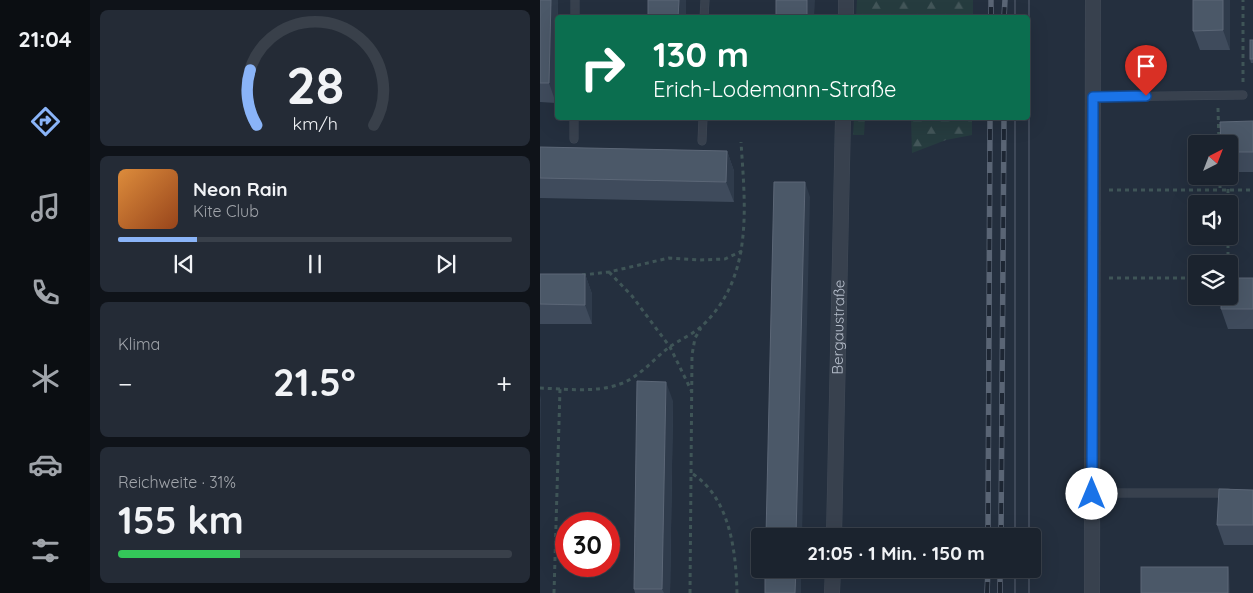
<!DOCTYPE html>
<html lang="de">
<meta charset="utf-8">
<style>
:root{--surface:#1b232e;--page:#242b36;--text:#f1f3f6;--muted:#a0a4aa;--line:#39404a;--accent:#8ab4f8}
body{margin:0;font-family:Quicksand,sans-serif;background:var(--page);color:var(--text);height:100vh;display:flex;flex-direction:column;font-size:19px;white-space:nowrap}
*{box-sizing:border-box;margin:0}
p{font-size:16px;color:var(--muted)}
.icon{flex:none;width:28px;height:28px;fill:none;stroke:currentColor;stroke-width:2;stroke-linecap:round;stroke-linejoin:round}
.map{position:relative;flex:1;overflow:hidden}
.side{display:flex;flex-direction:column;gap:10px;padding:10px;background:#0f1319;width:450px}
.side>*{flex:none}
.banner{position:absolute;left:15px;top:15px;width:475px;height:105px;border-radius:5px;box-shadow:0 5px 20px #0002,0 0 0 1px var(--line);background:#0b6e4f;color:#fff;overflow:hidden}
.needle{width:32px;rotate:42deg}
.fabs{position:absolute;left:648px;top:135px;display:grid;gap:10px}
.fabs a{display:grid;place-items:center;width:50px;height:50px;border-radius:5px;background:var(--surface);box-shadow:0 5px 20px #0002,0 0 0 1px var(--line);font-size:25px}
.speed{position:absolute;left:15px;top:512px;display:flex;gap:10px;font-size:25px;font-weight:700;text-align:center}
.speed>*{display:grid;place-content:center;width:65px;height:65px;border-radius:50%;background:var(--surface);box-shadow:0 5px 20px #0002,0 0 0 1px var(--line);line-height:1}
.speed .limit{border:8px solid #d22;background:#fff;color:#111}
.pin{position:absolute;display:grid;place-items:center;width:42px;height:42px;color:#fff;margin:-51px -21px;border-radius:50% 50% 50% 0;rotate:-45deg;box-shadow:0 0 5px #0007}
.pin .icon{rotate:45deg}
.me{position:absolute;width:55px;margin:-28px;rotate:0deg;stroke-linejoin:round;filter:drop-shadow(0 0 4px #0008)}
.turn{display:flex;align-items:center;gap:18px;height:105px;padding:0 15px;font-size:22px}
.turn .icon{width:65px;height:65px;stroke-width:2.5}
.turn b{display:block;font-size:35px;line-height:42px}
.big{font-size:38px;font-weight:700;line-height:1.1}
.side .tile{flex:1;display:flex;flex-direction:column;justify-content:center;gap:8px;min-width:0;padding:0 18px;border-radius:8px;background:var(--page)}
.side .dial{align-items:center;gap:0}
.dial svg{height:130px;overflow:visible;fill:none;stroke:var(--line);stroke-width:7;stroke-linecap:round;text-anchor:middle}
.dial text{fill:var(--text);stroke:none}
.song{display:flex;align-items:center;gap:15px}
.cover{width:60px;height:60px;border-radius:8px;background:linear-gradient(135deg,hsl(30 70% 55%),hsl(20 70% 35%))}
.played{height:5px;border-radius:2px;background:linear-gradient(90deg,var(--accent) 20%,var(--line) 20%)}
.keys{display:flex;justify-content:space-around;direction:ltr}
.heat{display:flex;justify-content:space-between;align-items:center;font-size:28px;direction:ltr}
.charge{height:8px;border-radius:4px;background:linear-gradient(90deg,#34c759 31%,var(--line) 0)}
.trip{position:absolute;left:211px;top:528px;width:290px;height:50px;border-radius:5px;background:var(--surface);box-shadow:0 5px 20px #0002,0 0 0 1px var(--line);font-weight:700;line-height:50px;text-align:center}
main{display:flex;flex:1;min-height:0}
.tab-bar{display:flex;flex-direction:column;width:90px;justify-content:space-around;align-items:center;background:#0b0e12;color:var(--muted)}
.tab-bar .icon{width:35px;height:35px}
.tab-bar .on{color:var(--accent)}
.tab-bar b{font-size:22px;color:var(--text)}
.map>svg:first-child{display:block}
.forest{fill:url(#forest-firs)}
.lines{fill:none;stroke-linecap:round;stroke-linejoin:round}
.service-casing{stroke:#414a57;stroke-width:9}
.minor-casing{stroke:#414a57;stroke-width:16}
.path{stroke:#3f5557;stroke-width:3;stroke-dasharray:4 4;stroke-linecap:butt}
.service{stroke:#38414e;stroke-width:8}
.minor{stroke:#38414e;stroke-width:15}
.tram{stroke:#5a6575;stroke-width:1}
.rail-casing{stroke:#5a6575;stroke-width:5.5}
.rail{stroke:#1d2633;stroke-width:4;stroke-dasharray:11;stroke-linecap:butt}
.wall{fill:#3f4b5c}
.shaded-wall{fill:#2f3b4b}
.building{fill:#4b5868;stroke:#5c6777}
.route-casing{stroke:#114b97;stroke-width:12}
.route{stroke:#1a73e8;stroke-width:9}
.labels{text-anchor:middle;stroke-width:5;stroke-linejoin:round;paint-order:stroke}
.street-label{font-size:15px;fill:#b4bcc9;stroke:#1d2633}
</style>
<main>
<nav class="tab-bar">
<b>21:04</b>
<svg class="icon on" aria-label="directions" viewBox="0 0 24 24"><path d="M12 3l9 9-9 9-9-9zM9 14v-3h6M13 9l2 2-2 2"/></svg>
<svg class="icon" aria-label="music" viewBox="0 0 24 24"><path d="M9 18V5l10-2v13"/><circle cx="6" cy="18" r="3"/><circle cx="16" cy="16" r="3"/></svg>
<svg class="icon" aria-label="phone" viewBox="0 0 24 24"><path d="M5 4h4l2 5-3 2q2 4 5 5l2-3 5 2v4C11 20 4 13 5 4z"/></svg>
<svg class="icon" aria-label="climate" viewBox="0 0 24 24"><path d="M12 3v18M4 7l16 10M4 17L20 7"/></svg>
<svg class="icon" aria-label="car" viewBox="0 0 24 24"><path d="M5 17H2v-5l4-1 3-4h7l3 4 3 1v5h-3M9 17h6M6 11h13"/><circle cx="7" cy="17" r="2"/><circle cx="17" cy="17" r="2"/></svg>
<svg class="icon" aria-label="filters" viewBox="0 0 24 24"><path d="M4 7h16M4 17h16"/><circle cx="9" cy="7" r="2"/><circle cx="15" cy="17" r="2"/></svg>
</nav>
<section class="side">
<div class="tile dial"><svg viewBox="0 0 100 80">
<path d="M14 69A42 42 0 1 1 86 69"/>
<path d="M14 69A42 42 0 0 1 10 35" stroke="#8ab4f8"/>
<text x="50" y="56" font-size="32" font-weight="700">28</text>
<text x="50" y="72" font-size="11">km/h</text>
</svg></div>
<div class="tile">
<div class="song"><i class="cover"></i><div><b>Neon Rain</b><p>Kite Club</p></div></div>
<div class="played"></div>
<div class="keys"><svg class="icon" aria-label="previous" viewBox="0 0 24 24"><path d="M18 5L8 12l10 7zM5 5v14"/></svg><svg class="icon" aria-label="pause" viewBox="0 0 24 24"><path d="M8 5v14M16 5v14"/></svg><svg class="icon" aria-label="next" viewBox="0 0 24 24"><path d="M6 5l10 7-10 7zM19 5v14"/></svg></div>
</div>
<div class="tile"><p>Klima</p>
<div class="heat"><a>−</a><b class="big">21.5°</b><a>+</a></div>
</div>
<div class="tile"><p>Reichweite · 31%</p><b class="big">155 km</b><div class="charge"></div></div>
</section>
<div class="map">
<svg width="713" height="593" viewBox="0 0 713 593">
<defs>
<pattern id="forest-firs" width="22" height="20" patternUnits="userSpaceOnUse" patternTransform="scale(1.25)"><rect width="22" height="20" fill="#263c3f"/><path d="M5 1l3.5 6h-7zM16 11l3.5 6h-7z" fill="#435659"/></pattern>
</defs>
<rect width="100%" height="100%" fill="#242f3e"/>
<g class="forest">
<path d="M317,0H433V17H316Z"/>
<path d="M314,118H325L324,135H313Z"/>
<path d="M371,118H432V135L406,140L372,153Z"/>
</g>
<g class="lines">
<g class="service-casing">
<g id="service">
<path d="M35,18V0"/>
<path d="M164,18L165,0"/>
<path d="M553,97L703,95"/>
<path d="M34,139V118"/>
<path d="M162,141L163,118"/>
<path d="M552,493H688"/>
</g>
</g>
<g class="minor-casing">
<g id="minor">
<path d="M306,18V0"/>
<path id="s1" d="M294,536L303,118"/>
<path d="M292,593L293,569"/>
<path d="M552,593L553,0"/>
</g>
</g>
<g class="path">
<path d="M703,82V0"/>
<path d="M678,108L679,144"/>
<path d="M680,176V190H713"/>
<path d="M688,189V204"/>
<path d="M569,190H680"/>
<path d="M688,264V236"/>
<path d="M69,272L92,296L130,347L152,392"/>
<path d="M42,275L69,272L129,258L159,260L185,259L202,251"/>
<path d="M569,278H656"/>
<path d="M0,388C25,389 56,393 80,384C98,378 113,360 128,348C139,340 154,334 163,325C214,276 205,206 201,142"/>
<path d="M153,474C190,499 196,551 197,593"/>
<path d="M14,593L20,389"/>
<path d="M150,593L152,355L155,338L161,328"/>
</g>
<use href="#service" class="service"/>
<use href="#minor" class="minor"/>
<g class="tram">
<path d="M489,0V536"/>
<path d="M475,18V0"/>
<path d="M475,118V536"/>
<path d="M475,569V593"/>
<path d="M489,593V569"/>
</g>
<g class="rail-casing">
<g id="rail">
<path d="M451,18V0"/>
<path d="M464,18L465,0"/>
<path d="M448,536L450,118"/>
<path d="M461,536L464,118"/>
<path d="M447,593L448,569"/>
<path d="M460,593V569"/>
</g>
</g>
<use href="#rail" class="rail"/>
</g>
<g class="wall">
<path d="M0,0H18L16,103L0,102Z"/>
<path d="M690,0V50H660L653,31Z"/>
<path d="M713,40V63H711L710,59Z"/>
<path d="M713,121V172H689V144Z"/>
<path d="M0,147L187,151L194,171V202L0,198Z"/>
<path d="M0,274H45L52,294V324H0Z"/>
<path d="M713,278V329H688L681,309Z"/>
<path d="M133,401L130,593H95L94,589Z"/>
<path d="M713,490V545H684L677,525Z"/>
</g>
<g class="shaded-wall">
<path d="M11,0H18L16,103L9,83Z"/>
<path d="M139,0H146V18H138Z"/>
<path d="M267,0H275L274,18H267Z"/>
<path d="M683,0H690V50L683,30Z"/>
<path d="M187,151L194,171V202L186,182Z"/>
<path d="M265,182L270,197L262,536H256Z"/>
<path d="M45,274L52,294V324L45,305Z"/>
<path d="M126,382L133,401L130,593H124L122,589Z"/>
<path d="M0,395L1,399L0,465Z"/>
<path d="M688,567L689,572L690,593H688Z"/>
<path d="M256,569H261V593H255Z"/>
</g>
<g class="building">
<path d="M0,0H11L9,83H0Z"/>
<path d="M108,0H139L138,18H108Z"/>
<rect x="236" y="0" width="31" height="18"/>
<path d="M653,0H683V30L653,31Z"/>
<rect x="710" y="40" width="3" height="19"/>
<path d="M713,121V152H689V144H681L680,122Z"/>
<path d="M0,147L187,151L186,182L0,178Z"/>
<path d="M234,182H265L256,536H226Z"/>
<path d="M0,274H45V305L0,304Z"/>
<path d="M689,278H713V309H681V296H689Z"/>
<path d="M97,381L126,382L122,589H94Z"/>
<path d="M679,489L713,490V525H677Z"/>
<rect x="601" y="567" width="87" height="26"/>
<path d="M225,569H256L255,593H225Z"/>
</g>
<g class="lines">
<g class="route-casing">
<path id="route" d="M552,494L553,97L606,96"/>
</g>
<use href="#route" class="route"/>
</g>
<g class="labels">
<g class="street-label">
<text dy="5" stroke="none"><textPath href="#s1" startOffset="209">Bergaustraße</textPath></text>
</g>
</g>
</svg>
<div class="fabs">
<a><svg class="needle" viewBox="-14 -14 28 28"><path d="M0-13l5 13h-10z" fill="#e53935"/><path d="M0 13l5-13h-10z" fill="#a0a4aa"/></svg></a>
<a><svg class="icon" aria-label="sound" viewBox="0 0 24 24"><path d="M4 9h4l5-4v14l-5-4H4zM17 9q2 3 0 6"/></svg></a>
<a><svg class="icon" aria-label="layers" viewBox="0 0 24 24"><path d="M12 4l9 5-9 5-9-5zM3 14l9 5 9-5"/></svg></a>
</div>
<div class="speed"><div class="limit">30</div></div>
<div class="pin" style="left:606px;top:96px;background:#d93025"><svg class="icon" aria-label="arrive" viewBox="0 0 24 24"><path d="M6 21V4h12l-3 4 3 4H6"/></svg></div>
<svg class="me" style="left:552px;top:494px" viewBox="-20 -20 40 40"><circle r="19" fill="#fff"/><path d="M0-13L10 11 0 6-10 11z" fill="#1a73e8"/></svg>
<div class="trip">21:05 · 1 Min. · 150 m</div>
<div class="banner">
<div class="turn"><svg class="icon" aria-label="right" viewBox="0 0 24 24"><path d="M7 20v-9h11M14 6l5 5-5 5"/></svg><div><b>130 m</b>Erich-Lodemann-Straße</div></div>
</div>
</div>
</main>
